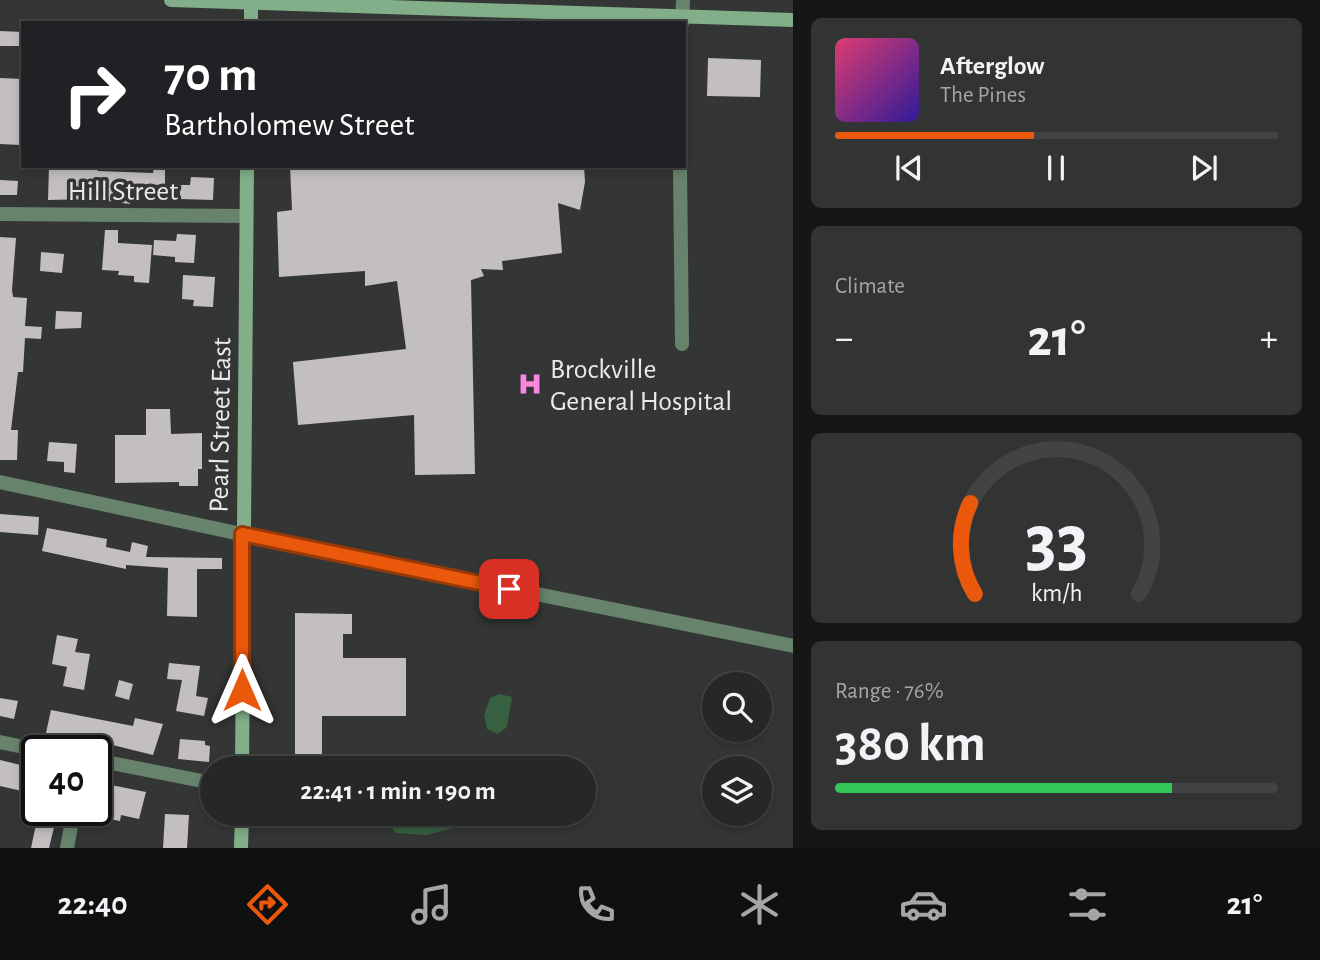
<!DOCTYPE html>
<meta charset="utf-8">
<style>
:root{--surface:#262827;--page:#323433;--text:#f1f3f6;--muted:#a4a6a7;--line:#424444;--accent:#ea580c}
body{margin:0;font-family:"Alegreya Sans",sans-serif;background:var(--page);color:var(--text);height:100vh;display:flex;flex-direction:column;font-size:26px;white-space:nowrap}
*{box-sizing:border-box;margin:0}
p{font-size:23px;color:var(--muted)}
.icon{flex:none;width:38px;height:38px;fill:none;stroke:currentColor;stroke-width:2;stroke-linecap:round;stroke-linejoin:round}
.map{position:relative;flex:1;overflow:hidden}
.drawer{display:flex;flex-direction:column;gap:18px;padding:18px;background:#151615;width:527px}
.drawer>*{flex:none}
.guide{position:absolute;left:21px;top:21px;width:665px;height:147px;border-radius:0px;box-shadow:0 4px 10px #0003,0 0 0 2px var(--line);background:#202124;color:#fff;overflow:hidden}
.fabs{position:absolute;left:702px;top:672px;display:grid;gap:14px}
.fabs a{display:grid;place-items:center;width:70px;height:70px;border-radius:50%;background:var(--surface);box-shadow:0 4px 10px #0003,0 0 0 2px var(--line);font-size:35px}
.speed{position:absolute;left:21px;top:735px;display:flex;gap:14px;font-size:35px;font-weight:700;text-align:center}
.speed>*{display:grid;place-content:center;width:91px;height:91px;border-radius:50%;background:var(--surface);box-shadow:0 4px 10px #0003,0 0 0 2px var(--line);line-height:1}
.speed .limit{border:4px solid #111;border-radius:10px;background:#fff;color:#111}
.pin{position:absolute;display:grid;place-items:center;width:60px;height:60px;color:#fff;margin:-30px;border-radius:14px;box-shadow:0 4px 10px #0006}
.me{position:absolute;width:77px;margin:-38px;rotate:0deg;stroke-linejoin:round;filter:drop-shadow(0 0 5px #0008)}
.turn{display:flex;align-items:center;gap:24px;height:147px;padding:0 28px;font-size:32px}
.turn .icon{width:91px;height:91px;stroke-width:2.5}
.turn b{display:block;font-size:49px;line-height:60px}
.big{font-size:52px;font-weight:700;line-height:1.1}
.drawer .card{flex:1;display:flex;flex-direction:column;justify-content:center;gap:10px;min-width:0;padding:0 24px;border-radius:10px;background:var(--page)}
.drawer .dial{align-items:center;gap:0}
.dial svg{height:182px;overflow:visible;fill:none;stroke:var(--line);stroke-width:7;stroke-linecap:round;text-anchor:middle}
.dial text{fill:var(--text);stroke:none}
.song{display:flex;align-items:center;gap:21px}
.cover{width:84px;height:84px;border-radius:10px;background:linear-gradient(135deg,hsl(340 70% 55%),hsl(250 70% 35%))}
.played{height:7px;border-radius:4px;background:linear-gradient(90deg,var(--accent) 45%,var(--line) 45%)}
.keys{display:flex;justify-content:space-around;direction:ltr}
.heat{display:flex;justify-content:space-between;align-items:center;font-size:38px;direction:ltr}
.charge{height:10px;border-radius:5px;background:linear-gradient(90deg,#34c759 76%,var(--line) 0)}
.trip{position:absolute;left:200px;top:756px;width:396px;height:70px;border-radius:35px;background:var(--surface);box-shadow:0 4px 10px #0003,0 0 0 2px var(--line);font-weight:700;line-height:70px;text-align:center}
.menu{display:flex;height:112px;justify-content:space-around;align-items:center;background:#0f1010;color:var(--muted)}
.menu .icon{width:49px;height:49px}
.menu .active{color:var(--accent)}
.menu b{font-size:32px;color:var(--text)}
main{display:flex;flex:1;min-height:0}
.map>svg:first-child{display:block}
.green{fill:#376140}
.building{fill:#c3bfc1}
.lines{fill:none;stroke-linecap:round;stroke-linejoin:round}
.street{stroke:#67836c;stroke-width:14}
.secondary{stroke:#82ae89;stroke-width:14}
.route-casing{stroke:#983908;stroke-width:18}
.route{stroke:#ea580c;stroke-width:12}
.labels{text-anchor:middle;stroke-width:7;stroke-linejoin:round;paint-order:stroke}
.street-label{font-size:28px;fill:#e9ebea;stroke:#333634}
.poi-label{font-size:28px;fill:#e9ebea;stroke:#333634;text-anchor:start}
</style>
<main>
<div class="map">
<svg width="794" height="848" viewBox="0 0 794 848">
<rect width="100%" height="100%" fill="#333634"/>
<g class="green">
<path d="M499,694L512,697L507,727L498,734L487,729L484,715L490,698Z"/>
<path d="M398,814H471L464,825L427,835L395,833L387,819Z"/>
</g>
<g class="building">
<path d="M0,31L23,32V46H0Z"/>
<path d="M708,58L761,60L760,97L707,96Z"/>
<path d="M0,78L23,79L20,145L0,144Z"/>
<path d="M49,166H95L98,171L153,173L154,166H165V185L130,184V204L94,199L48,200Z"/>
<path d="M290,166H584L585,182L580,210L558,203L562,253L502,261L503,270L481,269L484,276L471,280L475,474L415,475L414,415L298,425L293,362L406,349L397,281L365,286V271L279,277L277,212L292,210Z"/>
<path d="M191,177L214,178L213,200L180,199V185H190Z"/>
<path d="M0,180L18,181L17,195H0Z"/>
<path d="M105,230H118V243L152,245L149,283L134,282V276L118,275L119,271L102,270Z"/>
<path d="M177,234L196,235L194,263L175,262V257L153,255L154,240L176,241Z"/>
<path d="M0,237L16,238L12,290L13,297L27,298L25,326L42,327L41,339L25,338L23,372H18L11,430H18L17,460H0Z"/>
<path d="M41,252L64,254L62,273L40,271Z"/>
<path d="M183,275L215,277L213,307L193,306L194,300L182,299Z"/>
<path d="M56,311L82,312L81,328L55,329Z"/>
<path d="M146,409H170L171,434L202,433V469H198V486H179V482L115,483V435H146Z"/>
<path d="M49,442L77,444L75,473L64,472V462L47,461Z"/>
<path d="M0,514L39,517L38,535L0,532Z"/>
<path d="M47,528L107,539L106,547L130,552L132,542L148,546L146,557L222,558V569H197V617L167,616L168,568L126,565V569L42,551Z"/>
<path d="M295,613L352,614V634H343V658H406V716H322V768H295Z"/>
<path d="M57,635L78,639L75,652L90,654L84,690L63,686L67,667L52,664Z"/>
<path d="M169,663L200,666L196,696L208,698L204,716L176,711L182,680L167,679Z"/>
<path d="M119,680L133,684L129,700L115,696Z"/>
<path d="M0,698L18,701L14,719L0,716Z"/>
<path d="M51,710L133,726L135,718L163,724L153,755L80,737L79,740L46,733Z"/>
<path d="M180,739L205,741V745L210,746L209,762L178,759Z"/>
<path d="M0,760L37,769L35,794L0,786Z"/>
<path d="M96,782L146,792L139,819L121,815L120,821L93,816L96,810Z"/>
<path d="M165,814L189,815L187,848H163Z"/>
<path d="M38,815L56,819L49,848H31Z"/>
</g>
<g class="lines">
<g class="street">
<path d="M682,23L683,0"/>
<path d="M680,166L682,344"/>
<path d="M0,214L245,216"/>
<path d="M0,482L264,539L794,646"/>
<path d="M0,742L43,751"/>
<path d="M96,760L212,783"/>
<path d="M67,848L74,810"/>
</g>
<g class="secondary">
<path d="M171,0L794,20"/>
<path d="M251,23V0"/>
<path d="M242,768L247,166"/>
<path d="M241,848L242,814"/>
</g>
</g>
<g class="lines">
<g class="route-casing">
<path id="route" d="M242,690V534L509,589"/>
</g>
<use href="#route" class="route"/>
</g>
<defs>
<g id="hospital-bare" transform="scale(1.89)"><path d="M-5-5h3v3.5h4V-5h3V5h-3V1.5h-4V5h-3Z" fill="#fd86e1" stroke="#333634" stroke-width="2.5" paint-order="stroke"/></g>
</defs>
<g fill-rule="evenodd">
<use href="#hospital-bare" x="530" y="384"/>
</g>
<g class="labels">
<g class="street-label">
<text x="123" y="200">Hill Street</text>
<text transform="translate(219 425) rotate(-89)" y="10">Pearl Street East</text>
</g>
<g class="poi-label">
<text x="550" y="378">Brockville<tspan x="550" dy="32">General Hospital</tspan></text>
</g>
</g>
</svg>
<div class="fabs">
<a><svg class="icon" aria-label="search" viewBox="0 0 24 24"><circle cx="10" cy="10" r="6"/><path d="M15 15l6 6"/></svg></a>
<a><svg class="icon" aria-label="layers" viewBox="0 0 24 24"><path d="M12 4l9 5-9 5-9-5zM3 14l9 5 9-5"/></svg></a>
</div>
<div class="speed"><div class="limit">40</div></div>
<div class="pin" style="left:509px;top:589px;background:#d93025"><svg class="icon" aria-label="arrive" viewBox="0 0 24 24"><path d="M6 21V4h12l-3 4 3 4H6"/></svg></div>
<svg class="me" style="left:242px;top:690px" viewBox="-20 -20 40 40"><path d="M0-17L14 15 0 8-14 15z" fill="#ea580c" stroke="#fff" stroke-width="4"/></svg>
<div class="trip">22:41 · 1 min · 190 m</div>
<div class="guide">
<div class="turn"><svg class="icon" aria-label="right" viewBox="0 0 24 24"><path d="M7 20v-9h11M14 6l5 5-5 5"/></svg><div><b>70 m</b>Bartholomew Street</div></div>
</div>
</div>
<section class="drawer">
<div class="card">
<div class="song"><i class="cover"></i><div><b>Afterglow</b><p>The Pines</p></div></div>
<div class="played"></div>
<div class="keys"><svg class="icon" aria-label="previous" viewBox="0 0 24 24"><path d="M18 5L8 12l10 7zM5 5v14"/></svg><svg class="icon" aria-label="pause" viewBox="0 0 24 24"><path d="M8 5v14M16 5v14"/></svg><svg class="icon" aria-label="next" viewBox="0 0 24 24"><path d="M6 5l10 7-10 7zM19 5v14"/></svg></div>
</div>
<div class="card"><p>Climate</p>
<div class="heat"><a>−</a><b class="big">21°</b><a>+</a></div>
</div>
<div class="card dial"><svg viewBox="0 0 100 80">
<path d="M14 69A42 42 0 1 1 86 69"/>
<path d="M14 69A42 42 0 0 1 12 29" stroke="#ea580c"/>
<text x="50" y="56" font-size="32" font-weight="700">33</text>
<text x="50" y="72" font-size="11">km/h</text>
</svg></div>
<div class="card"><p>Range · 76%</p><b class="big">380 km</b><div class="charge"></div></div>
</section>
</main>
<nav class="menu">
<b>22:40</b>
<svg class="icon active" aria-label="directions" viewBox="0 0 24 24"><path d="M12 3l9 9-9 9-9-9zM9 14v-3h6M13 9l2 2-2 2"/></svg>
<svg class="icon" aria-label="music" viewBox="0 0 24 24"><path d="M9 18V5l10-2v13"/><circle cx="6" cy="18" r="3"/><circle cx="16" cy="16" r="3"/></svg>
<svg class="icon" aria-label="phone" viewBox="0 0 24 24"><path d="M5 4h4l2 5-3 2q2 4 5 5l2-3 5 2v4C11 20 4 13 5 4z"/></svg>
<svg class="icon" aria-label="climate" viewBox="0 0 24 24"><path d="M12 3v18M4 7l16 10M4 17L20 7"/></svg>
<svg class="icon" aria-label="car" viewBox="0 0 24 24"><path d="M5 17H2v-5l4-1 3-4h7l3 4 3 1v5h-3M9 17h6M6 11h13"/><circle cx="7" cy="17" r="2"/><circle cx="17" cy="17" r="2"/></svg>
<svg class="icon" aria-label="filters" viewBox="0 0 24 24"><path d="M4 7h16M4 17h16"/><circle cx="9" cy="7" r="2"/><circle cx="15" cy="17" r="2"/></svg>
<b>21°</b>
</nav>
